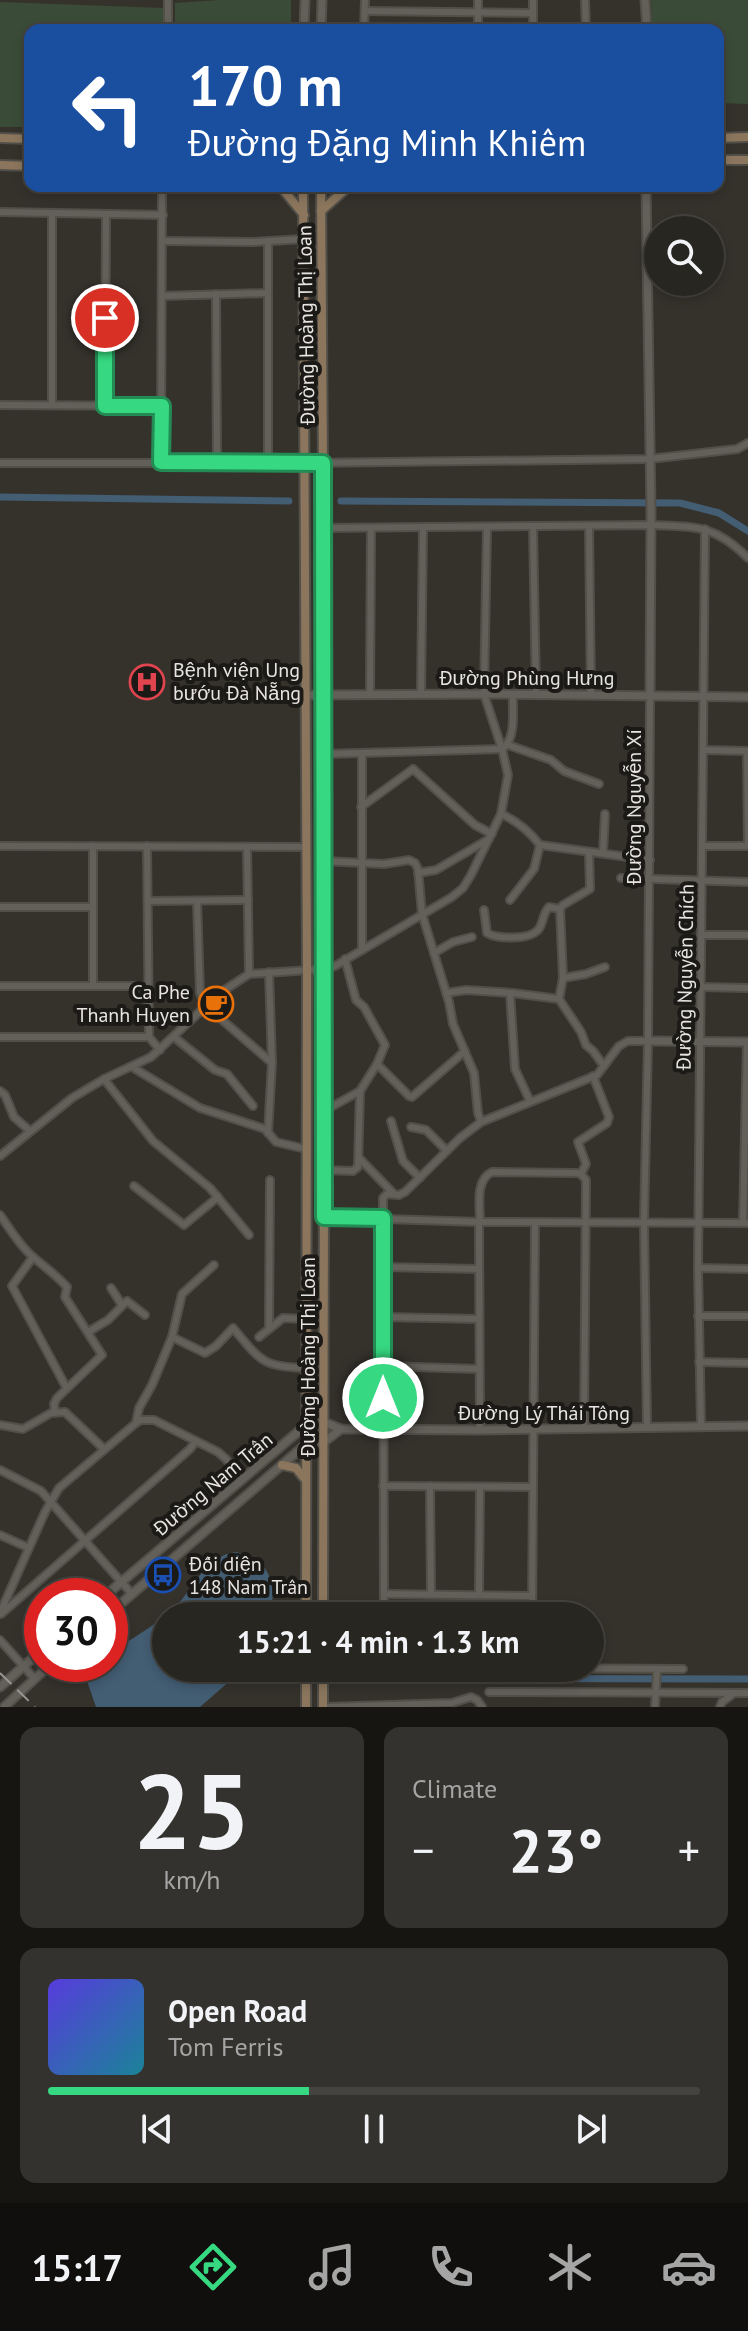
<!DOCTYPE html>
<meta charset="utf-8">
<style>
:root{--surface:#282621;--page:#34322e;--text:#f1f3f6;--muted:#a5a5a5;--line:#44433f;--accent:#36d881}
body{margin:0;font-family:"PT Sans",sans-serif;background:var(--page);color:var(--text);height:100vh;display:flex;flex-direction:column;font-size:30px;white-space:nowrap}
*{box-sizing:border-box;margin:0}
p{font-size:26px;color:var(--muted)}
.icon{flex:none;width:44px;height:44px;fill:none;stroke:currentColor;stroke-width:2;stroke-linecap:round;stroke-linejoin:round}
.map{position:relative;height:1707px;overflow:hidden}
.side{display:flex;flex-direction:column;gap:20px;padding:20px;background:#161512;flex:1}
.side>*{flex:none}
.top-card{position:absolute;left:24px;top:24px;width:700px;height:168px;border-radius:16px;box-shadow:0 4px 12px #0003,0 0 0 2px var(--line);background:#1a4fa0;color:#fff;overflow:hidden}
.controls{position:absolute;left:644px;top:216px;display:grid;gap:16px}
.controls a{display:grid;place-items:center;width:80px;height:80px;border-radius:50%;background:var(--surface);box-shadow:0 4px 12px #0003,0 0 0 2px var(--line);font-size:40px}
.speed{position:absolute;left:24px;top:1578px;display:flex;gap:16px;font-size:40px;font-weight:700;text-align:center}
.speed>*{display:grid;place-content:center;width:104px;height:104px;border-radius:50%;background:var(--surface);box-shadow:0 4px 12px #0003,0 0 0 2px var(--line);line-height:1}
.speed .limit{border:12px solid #d22;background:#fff;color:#111}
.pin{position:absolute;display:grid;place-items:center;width:68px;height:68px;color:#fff;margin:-34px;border:4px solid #fff;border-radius:50%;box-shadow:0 2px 8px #0007}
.me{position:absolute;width:88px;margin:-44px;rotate:0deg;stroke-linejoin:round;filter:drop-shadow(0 0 6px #0008)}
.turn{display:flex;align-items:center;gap:28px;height:168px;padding:0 32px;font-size:36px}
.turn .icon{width:104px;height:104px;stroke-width:2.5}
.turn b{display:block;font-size:56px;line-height:68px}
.big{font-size:60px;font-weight:700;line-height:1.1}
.side .tile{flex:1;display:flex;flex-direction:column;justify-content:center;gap:12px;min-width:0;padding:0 28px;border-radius:16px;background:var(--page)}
.side .dial{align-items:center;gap:0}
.dial b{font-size:104px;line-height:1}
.song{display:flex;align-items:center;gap:24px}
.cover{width:96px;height:96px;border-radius:12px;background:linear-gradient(135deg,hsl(250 70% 55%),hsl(190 70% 35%))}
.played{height:8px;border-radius:4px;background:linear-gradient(90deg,var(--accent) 40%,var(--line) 40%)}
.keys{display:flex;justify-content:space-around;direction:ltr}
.heat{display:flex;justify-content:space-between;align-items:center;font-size:44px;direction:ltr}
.side .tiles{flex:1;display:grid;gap:20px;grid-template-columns:1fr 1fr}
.tile:last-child{grid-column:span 2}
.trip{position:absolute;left:152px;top:1602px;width:452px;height:80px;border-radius:40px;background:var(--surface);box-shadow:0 4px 12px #0003,0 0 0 2px var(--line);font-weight:700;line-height:80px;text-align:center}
.dock{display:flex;height:128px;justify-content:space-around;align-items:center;background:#100f0d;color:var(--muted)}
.dock .icon{width:56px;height:56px}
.dock .selected{color:var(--accent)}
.dock b{font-size:36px;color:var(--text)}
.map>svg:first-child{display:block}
.green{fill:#3a4c37}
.water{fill:#435d73}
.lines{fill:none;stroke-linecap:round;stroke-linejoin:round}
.canal{stroke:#435d73;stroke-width:7}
.minor-casing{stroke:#524f49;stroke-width:10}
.tertiary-casing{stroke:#524f49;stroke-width:11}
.secondary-casing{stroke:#524f49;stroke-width:12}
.minor{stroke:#635f59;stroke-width:6}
.tertiary{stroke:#635f59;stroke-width:7}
.secondary{stroke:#8b765d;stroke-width:8}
.rail{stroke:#999692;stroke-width:2;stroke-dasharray:16 8;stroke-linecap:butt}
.route-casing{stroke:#238c54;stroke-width:20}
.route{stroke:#36d881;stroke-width:14}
.labels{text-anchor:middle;stroke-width:8;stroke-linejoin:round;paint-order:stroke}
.street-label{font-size:20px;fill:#e7e4e1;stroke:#1b1a17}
.poi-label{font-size:20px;fill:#e7e4e1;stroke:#1b1a17;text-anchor:start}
</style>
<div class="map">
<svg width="748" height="1707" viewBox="0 0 748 1707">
<rect width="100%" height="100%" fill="#35322c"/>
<g class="green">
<path d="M219,0H291V30H175V3Z"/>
<path d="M651,0H748V104L722,103V122H718V30H652Z"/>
<path d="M0,2L163,8L166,12L167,30H30V127H0Z"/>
</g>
<path class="water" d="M237,1552C245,1556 255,1559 262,1565C274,1577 276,1603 267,1616H166V1668H247L252,1672H291V1678L232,1679L200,1707H96L87,1681L96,1664H110V1652C132,1639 154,1626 173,1609C195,1589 204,1555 237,1552Z"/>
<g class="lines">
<g class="canal">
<path d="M0,497L289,501"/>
<path d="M341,501L680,503L719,513L748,531"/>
<path d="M339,1678L748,1679"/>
</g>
<g class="minor-casing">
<g id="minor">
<path d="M168,0V30"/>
<path d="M585,0L586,30"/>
<path d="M365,11L533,13"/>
<path d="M364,30L365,0"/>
<path d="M478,30V0"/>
<path d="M533,30V0"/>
<path d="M0,212L163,215"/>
<path d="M163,241L253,242L304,239"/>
<path d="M268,241V463"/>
<path d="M216,294L217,463"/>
<path d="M162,296L268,293"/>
<path d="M0,405L162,406"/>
<path d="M52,405V213"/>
<path d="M105,406L106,214"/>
<path d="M161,462L162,186"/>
<path d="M0,463H306L649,459L737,449L748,443"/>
<path d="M533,526L536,694"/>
<path d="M589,526L591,694"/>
<path d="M323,528L651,525C695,527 714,524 748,558"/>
<path d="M370,694L371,528"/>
<path d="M421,694L423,528"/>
<path d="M508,745L551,760L564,771L599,784"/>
<path d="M703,750L748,751"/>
<path d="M747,751L748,845"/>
<path d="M325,754L502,749C517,738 512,711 513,694"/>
<path d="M361,807L413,769L475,825L492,834"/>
<path d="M501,814C518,821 529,831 540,845L650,860"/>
<path d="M0,846L307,847"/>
<path d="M93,846V986"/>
<path d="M147,846L149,1037L160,1050"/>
<path d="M702,846H748"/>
<path d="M247,847L249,974"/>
<path d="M603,853L605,814"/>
<path d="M324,861L384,864L409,860L415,863L418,869L422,914L449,1002L453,1024L474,1073L478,1113L481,1122"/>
<path d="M418,873L436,870L489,839"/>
<path d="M621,878L748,882"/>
<path d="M510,900L534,869L540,845"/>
<path d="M148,901L248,900"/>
<path d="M197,901L200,993L206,1006L272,1063"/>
<path d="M0,907H93"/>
<path d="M484,910L487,933C497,939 529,940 538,930C544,923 542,914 549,907L560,909"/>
<path d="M701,935H748"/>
<path d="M362,950V753"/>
<path d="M434,953L453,942L472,937"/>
<path d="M563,978L586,974L605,967"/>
<path d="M0,986H148"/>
<path d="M701,987L748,988"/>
<path d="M446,993L466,990L512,993L559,999L563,978L560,909L563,905L590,889L589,852"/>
<path d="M510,993L515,1069L530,1101"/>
<path d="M559,999L581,1032L586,1045L593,1051L604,1066"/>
<path d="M0,1037H149"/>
<path d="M174,1037L215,1070L227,1074L253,1106"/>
<path d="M377,1064L409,1096L412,1097L465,1051"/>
<path d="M132,1067L200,1108L265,1129L276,1142L306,1149"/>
<path d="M104,1079L153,1141L210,1188L249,1235"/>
<path d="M0,1091L5,1095L14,1117L30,1131"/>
<path d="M324,1111L360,1091"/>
<path d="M391,1121L403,1161L420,1178"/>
<path d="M411,1127L426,1130L447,1151"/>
<path d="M268,1133L272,1063L269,972"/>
<path d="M0,1156L72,1098L104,1079L151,1057L220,993L249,974L325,969L335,966L452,897L463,888L471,875L501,814L508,775L502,749L484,694L487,527"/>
<path d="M360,1159L393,1193"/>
<path d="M324,1170L353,1171L358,1167L360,1091L377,1064L385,1045L364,1007L356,1000L345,959"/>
<path d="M581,1174L586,1164L578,1142L607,1123L609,1117L593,1076"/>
<path d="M134,1186L184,1225L218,1197"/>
<path d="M0,1215C10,1229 19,1245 33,1257C45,1267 56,1275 67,1287L65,1297L102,1355L57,1398L54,1404L55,1411"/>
<path d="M324,1217L479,1222L748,1223"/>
<path d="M479,1222L480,1430"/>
<path d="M480,1222C480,1205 475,1180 492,1172L577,1173L581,1174L586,1180L584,1429"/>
<path d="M743,1223L747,1042"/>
<path d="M33,1257L12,1286L66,1387"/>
<path d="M383,1267L479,1269"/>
<path d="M698,1268L748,1269"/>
<path d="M111,1288L122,1305"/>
<path d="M698,1316H748"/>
<path d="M383,1317L479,1319"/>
<path d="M269,1329L270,1180"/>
<path d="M88,1332L108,1320L127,1301L145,1315"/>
<path d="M172,1337L205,1353L216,1346L233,1328C261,1361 262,1367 306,1368"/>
<path d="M259,1337L283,1318L306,1319"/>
<path d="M699,1362L748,1363"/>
<path d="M383,1366L479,1369"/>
<path d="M136,1423L139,1408L152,1385L172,1337L182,1294L214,1265"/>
<path d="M0,1425L23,1429L51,1413L65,1412L104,1449"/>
<path d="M701,1426L698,1268L705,529"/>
<path d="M647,1428L644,1221L648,1041L650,695"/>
<path d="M0,1470L41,1491L132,1594"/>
<path d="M383,1486L533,1487"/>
<path d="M430,1486L431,1594"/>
<path d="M0,1535L29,1548"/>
<path d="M384,1594L532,1596"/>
<path d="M479,1595L480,1487"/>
<path d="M0,1613L45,1512L59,1488L136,1423L141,1420H154L218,1452L226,1459L242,1480"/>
<path d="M1,1614L190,1449L196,1441"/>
<path d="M384,1616L383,1198L387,1194L399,1195L405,1192L460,1138L481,1122L597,1075L619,1046L628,1041H648"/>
<path d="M532,1616L535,1222"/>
<path d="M0,1640L34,1678"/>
<path d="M497,1668L683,1669"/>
<path d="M489,1692L748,1693"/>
<path d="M327,1707L452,1703L471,1697L477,1700L482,1707"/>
<path d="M655,1707L657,1670"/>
<path d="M720,1707L722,1702L734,1693"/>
</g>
</g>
<g class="tertiary-casing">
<g id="tertiary">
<path d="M645,0L647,30"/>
<path d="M304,30L305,0"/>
<path d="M321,30L322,0"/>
<path d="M646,186L651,510L650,695"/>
<path d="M306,695L497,694L748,697"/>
<path d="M648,1041L748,1042"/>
<path d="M105,1596L306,1425L324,1422L341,1429L480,1430L748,1426"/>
<path d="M110,1613L305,1445L324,1442L341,1429"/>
<path d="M0,1687L42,1650"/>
<path d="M4,1707L51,1664"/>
</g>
</g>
<g class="secondary-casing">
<g id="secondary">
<path d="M0,138L30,139"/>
<path d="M718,138L748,137"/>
<path d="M718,160H748"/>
<path d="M0,165L30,166"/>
<path d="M280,186L304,215"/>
<path d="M303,186L307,970L306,1616"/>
<path d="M321,186L325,754L323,1616"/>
<path d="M321,211L349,186"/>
<path d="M282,1465L296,1468L304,1478"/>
<path d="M306,1668V1707"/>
<path d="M323,1668V1707"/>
</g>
</g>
<use href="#minor" class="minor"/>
<use href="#tertiary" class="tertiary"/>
<use href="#secondary" class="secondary"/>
<path class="rail" d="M0,1673L35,1707"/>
</g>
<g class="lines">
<g class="route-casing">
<path id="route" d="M105,318V406H162L161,462L323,463L324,1217L383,1218V1398"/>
</g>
<use href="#route" class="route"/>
</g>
<defs>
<g id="hospital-ring" transform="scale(1.8)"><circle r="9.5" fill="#1b1a17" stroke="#e0444e" stroke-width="1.5"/><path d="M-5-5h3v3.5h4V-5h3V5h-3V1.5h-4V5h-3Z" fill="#e0444e"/></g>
<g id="cafe-ring" transform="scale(1.8)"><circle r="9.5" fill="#1b1a17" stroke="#e8710a" stroke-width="1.5"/><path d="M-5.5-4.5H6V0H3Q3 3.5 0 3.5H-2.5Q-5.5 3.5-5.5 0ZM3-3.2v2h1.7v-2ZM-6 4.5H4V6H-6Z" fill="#e8710a"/></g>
<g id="bus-ring" transform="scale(1.8)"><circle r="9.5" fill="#1b1a17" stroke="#1a4fb4" stroke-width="1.5"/><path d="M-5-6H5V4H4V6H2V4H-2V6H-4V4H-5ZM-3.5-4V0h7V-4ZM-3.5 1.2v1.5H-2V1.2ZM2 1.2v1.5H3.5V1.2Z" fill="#1a4fb4"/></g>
</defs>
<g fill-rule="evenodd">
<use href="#hospital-ring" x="147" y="682"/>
<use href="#cafe-ring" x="216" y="1004"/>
<use href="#bus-ring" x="163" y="1575"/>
</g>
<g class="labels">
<g class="street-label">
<text transform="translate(306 325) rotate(-91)" y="7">Đường Hoàng Thị Loan</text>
<text x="527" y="685">Đường Phùng Hưng</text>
<text transform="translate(634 807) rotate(-90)" y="7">Đường Nguyễn Xí</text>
<text transform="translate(685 977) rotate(-89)" y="7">Đường Nguyễn Chích</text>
<text transform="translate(308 1357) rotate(-90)" y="7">Đường Hoàng Thị Loan</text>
<text x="544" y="1420">Đường Lý Thái Tông</text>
<text transform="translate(213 1484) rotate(-40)" y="7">Đường Nam Trân</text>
</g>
<g class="poi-label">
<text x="173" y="677">Bệnh viện Ung<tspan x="173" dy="23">bướu Đà Nẵng</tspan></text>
<text x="190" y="999" text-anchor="end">Ca Phe<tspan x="190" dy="23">Thanh Huyen</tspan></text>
<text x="189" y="1571">Đối diện<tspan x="189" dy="23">148 Nam Trân</tspan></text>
</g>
</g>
</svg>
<div class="controls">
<a><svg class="icon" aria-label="search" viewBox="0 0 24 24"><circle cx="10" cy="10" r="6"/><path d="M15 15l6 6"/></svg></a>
</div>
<div class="speed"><div class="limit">30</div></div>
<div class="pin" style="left:105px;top:318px;background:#d93025"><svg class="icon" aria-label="arrive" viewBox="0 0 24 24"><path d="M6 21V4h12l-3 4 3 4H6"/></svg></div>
<svg class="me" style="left:383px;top:1398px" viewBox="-20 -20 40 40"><circle r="17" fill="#36d881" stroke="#fff" stroke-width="3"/><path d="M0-11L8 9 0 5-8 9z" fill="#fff"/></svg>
<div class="trip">15:21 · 4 min · 1.3 km</div>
<div class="top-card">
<div class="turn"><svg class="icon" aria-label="left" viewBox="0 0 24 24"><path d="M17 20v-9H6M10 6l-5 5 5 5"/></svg><div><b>170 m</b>Đường Đặng Minh Khiêm</div></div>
</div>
</div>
<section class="side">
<div class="tiles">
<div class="tile dial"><b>25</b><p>km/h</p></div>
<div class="tile"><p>Climate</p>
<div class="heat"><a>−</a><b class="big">23°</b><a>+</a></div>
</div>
<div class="tile">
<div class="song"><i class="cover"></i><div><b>Open Road</b><p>Tom Ferris</p></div></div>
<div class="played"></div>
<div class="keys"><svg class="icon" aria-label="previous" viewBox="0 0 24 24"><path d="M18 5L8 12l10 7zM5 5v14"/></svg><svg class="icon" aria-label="pause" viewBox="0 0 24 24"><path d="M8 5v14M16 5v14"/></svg><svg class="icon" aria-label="next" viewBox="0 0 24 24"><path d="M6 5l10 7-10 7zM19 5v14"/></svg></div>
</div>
</div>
</section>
<nav class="dock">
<b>15:17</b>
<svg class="icon selected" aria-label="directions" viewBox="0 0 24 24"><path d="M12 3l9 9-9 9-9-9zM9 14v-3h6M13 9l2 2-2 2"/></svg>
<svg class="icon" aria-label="music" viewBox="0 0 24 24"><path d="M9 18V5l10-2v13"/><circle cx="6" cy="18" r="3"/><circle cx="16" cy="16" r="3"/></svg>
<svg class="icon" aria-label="phone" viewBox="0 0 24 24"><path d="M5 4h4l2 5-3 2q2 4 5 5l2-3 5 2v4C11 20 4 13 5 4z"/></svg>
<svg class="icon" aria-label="climate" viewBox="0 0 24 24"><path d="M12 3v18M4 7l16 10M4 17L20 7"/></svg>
<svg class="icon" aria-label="car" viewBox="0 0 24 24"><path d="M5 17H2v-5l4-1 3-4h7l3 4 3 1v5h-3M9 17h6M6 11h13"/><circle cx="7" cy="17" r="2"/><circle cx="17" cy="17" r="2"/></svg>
</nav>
